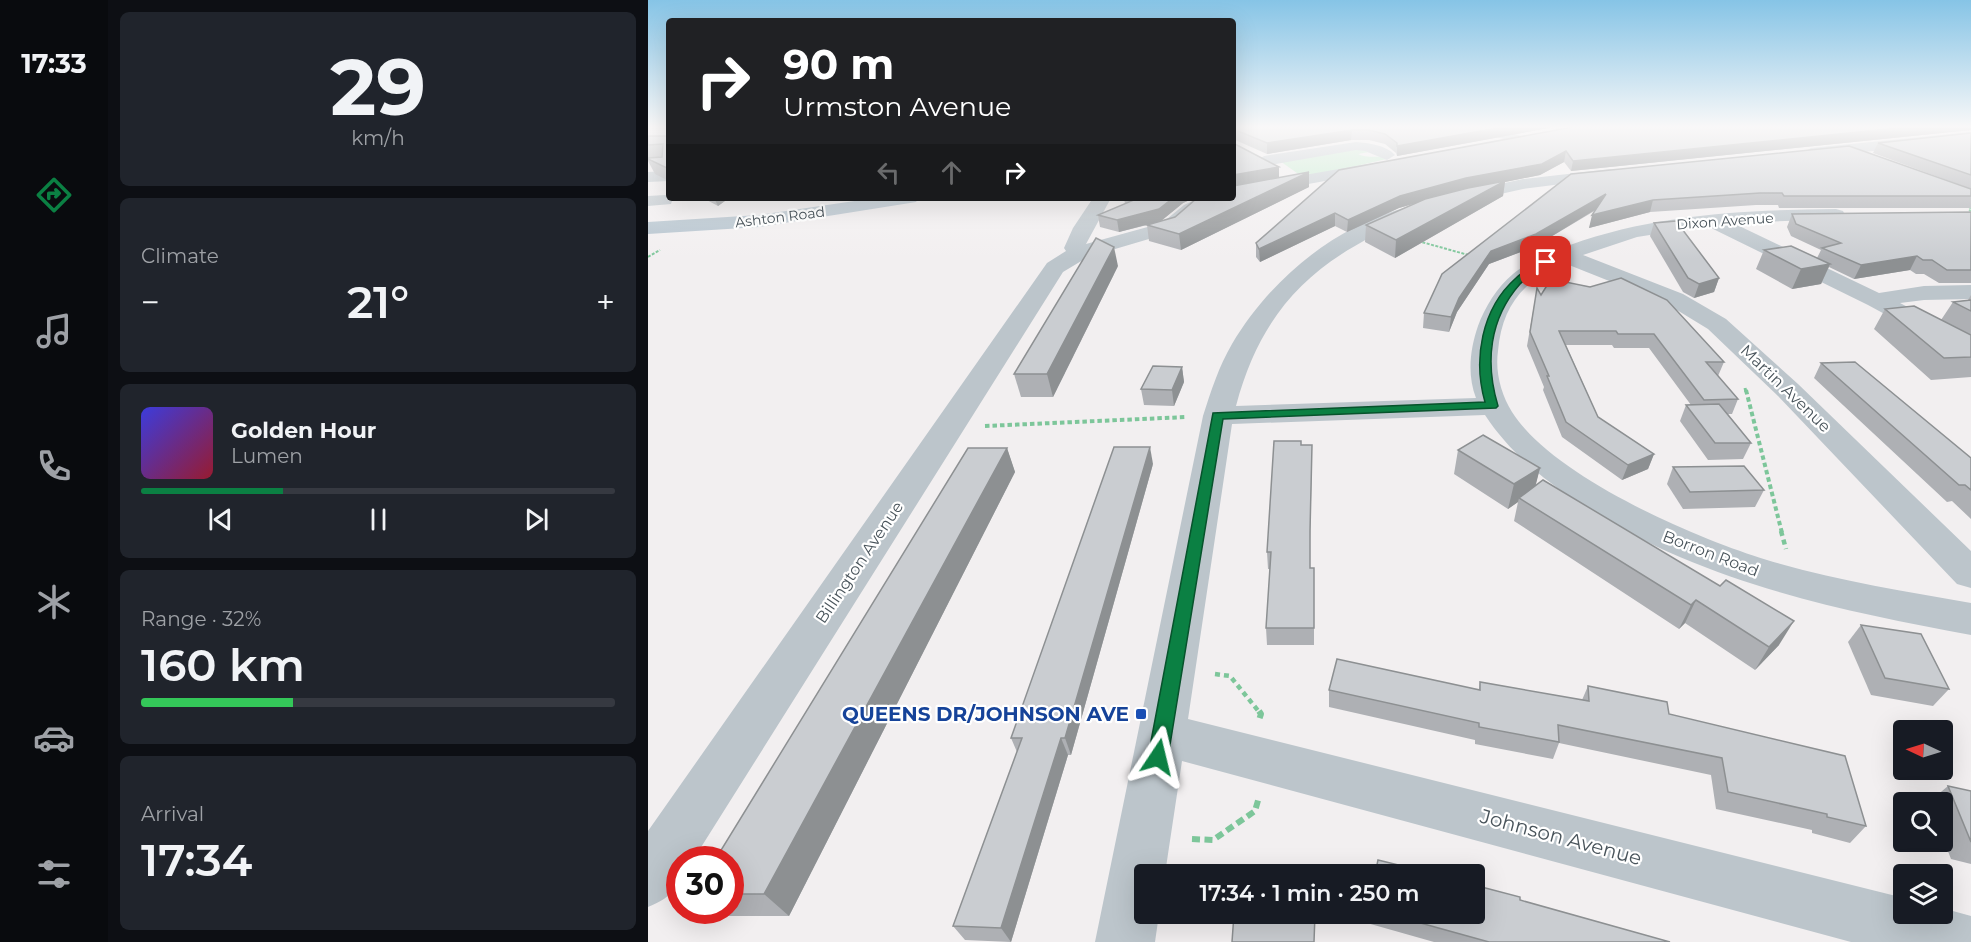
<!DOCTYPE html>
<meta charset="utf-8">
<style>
:root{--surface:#171b24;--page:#20242c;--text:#f1f3f6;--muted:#9ea1a6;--line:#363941;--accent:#0b8043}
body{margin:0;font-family:Montserrat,sans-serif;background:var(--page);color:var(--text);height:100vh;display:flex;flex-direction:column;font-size:22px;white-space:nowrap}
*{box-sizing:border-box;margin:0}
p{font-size:20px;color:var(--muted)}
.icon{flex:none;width:33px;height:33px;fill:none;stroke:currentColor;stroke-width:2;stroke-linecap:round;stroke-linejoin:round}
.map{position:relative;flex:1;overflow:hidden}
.panel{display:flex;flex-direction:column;gap:12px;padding:12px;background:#0d0f14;width:540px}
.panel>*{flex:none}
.guide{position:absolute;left:18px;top:18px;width:570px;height:183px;border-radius:6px;box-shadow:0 6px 24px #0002;background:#202124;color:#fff;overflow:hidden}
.needle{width:39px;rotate:274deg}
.fabs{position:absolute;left:1245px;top:720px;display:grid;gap:12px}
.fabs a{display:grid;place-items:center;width:60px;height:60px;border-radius:6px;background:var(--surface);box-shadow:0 6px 24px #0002;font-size:30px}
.speed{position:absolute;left:18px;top:846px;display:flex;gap:12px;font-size:30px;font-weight:700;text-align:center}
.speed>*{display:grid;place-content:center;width:78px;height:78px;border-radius:50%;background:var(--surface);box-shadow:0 6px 24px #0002;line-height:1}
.speed .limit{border:9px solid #d22;background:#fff;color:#111}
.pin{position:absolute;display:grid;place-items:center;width:51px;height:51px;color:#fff;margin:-26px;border-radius:12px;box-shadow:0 3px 9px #0006}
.me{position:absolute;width:66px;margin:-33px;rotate:10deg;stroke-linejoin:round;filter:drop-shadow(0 0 4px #0008)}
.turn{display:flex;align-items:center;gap:21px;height:126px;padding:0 18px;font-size:27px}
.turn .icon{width:78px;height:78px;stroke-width:2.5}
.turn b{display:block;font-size:42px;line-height:51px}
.lanes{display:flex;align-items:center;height:57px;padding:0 18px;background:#0003;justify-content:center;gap:30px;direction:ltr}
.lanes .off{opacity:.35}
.big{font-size:45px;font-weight:600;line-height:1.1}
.panel .tile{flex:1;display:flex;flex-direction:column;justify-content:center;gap:9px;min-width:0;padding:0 21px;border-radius:9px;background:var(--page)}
.panel .dial{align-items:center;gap:0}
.dial b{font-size:78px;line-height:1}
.song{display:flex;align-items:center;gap:18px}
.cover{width:72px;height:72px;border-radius:9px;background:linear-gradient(135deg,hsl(240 70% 55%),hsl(350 70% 35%))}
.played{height:6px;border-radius:3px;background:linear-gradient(90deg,var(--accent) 30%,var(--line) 30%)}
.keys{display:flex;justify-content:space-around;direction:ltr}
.heat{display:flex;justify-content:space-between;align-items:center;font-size:33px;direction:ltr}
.charge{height:9px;border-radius:4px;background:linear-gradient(90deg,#34c759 32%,var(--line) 0)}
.trip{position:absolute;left:486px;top:864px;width:351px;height:60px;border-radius:6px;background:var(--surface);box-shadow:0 6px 24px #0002;font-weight:600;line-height:60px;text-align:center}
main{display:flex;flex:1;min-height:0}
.dock{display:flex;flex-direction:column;width:108px;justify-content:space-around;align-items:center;background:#090b0e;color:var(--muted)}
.dock .icon{width:42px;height:42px}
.dock .selected{color:var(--accent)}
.dock b{font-size:27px;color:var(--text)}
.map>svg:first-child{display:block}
.green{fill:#c2ebcd}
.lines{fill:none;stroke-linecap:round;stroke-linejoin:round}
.path-far4{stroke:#7dc69a;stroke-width:2;stroke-dasharray:3 1.5;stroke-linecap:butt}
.path-far3{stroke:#7dc69a;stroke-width:3;stroke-dasharray:4 2;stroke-linecap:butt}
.path-far2{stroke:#7dc69a;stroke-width:4;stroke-dasharray:4.5 3;stroke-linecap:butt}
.path-far1{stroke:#7dc69a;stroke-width:4.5;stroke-dasharray:5 4;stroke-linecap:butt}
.path{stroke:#7dc69a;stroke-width:6;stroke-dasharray:8 4.5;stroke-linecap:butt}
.minor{fill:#bcc5cb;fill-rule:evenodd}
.major{fill:#b2c1cc;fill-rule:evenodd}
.wall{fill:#aeb0b4}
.shaded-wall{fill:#8d9092}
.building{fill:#cacdd1;stroke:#8d9092;stroke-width:1.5}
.route{fill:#0b8043;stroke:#07532c;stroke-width:1.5}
.transit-dot{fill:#1a4fb4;stroke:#fff;stroke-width:2}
.labels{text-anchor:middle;stroke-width:4.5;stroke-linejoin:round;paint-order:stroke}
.far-street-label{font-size:14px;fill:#49545b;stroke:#fff}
.street-label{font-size:16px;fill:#49545b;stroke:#fff}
.near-transit-label{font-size:20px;font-weight:bold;fill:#164399;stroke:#fff;text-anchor:end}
.near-street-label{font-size:20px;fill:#49545b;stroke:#fff}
</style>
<main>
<nav class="dock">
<b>17:33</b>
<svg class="icon selected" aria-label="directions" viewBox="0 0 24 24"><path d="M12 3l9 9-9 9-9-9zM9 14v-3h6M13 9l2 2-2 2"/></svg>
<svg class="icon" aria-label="music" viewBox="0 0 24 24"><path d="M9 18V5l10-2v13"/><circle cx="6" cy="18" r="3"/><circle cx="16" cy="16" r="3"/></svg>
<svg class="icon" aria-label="phone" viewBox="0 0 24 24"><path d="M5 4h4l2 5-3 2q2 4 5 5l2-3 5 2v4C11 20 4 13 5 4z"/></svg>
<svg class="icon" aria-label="climate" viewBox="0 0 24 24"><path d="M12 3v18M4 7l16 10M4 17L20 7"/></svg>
<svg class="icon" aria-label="car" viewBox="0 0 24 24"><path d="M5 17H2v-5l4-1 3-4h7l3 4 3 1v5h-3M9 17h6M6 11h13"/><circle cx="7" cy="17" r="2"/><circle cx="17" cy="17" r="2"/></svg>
<svg class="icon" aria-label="filters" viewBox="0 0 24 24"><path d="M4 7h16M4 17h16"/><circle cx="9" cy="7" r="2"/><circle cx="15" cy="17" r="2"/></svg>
</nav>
<section class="panel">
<div class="tile dial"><b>29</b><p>km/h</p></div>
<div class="tile"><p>Climate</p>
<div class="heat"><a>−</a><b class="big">21°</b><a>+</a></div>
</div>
<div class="tile">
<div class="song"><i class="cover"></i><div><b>Golden Hour</b><p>Lumen</p></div></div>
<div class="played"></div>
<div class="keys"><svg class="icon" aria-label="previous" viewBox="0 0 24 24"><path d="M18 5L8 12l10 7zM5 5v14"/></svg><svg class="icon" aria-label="pause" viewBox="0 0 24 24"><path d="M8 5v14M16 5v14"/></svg><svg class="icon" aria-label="next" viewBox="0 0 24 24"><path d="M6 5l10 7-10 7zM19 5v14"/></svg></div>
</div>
<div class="tile"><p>Range · 32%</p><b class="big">160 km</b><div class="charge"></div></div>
<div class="tile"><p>Arrival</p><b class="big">17:34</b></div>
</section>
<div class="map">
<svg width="1323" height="942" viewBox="0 0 1323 942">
<rect width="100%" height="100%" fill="#f2eff0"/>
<path class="green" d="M710,148L721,152L710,154C719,159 733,155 743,158L656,178L632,161Z"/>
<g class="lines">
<g class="path-far4">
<path d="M1323,206L1321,210L1323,211"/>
<path d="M770,241L824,256"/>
<path d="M0,257L12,250"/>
</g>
<path class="path-far3" d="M1097,388L1098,392"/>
<g class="path-far2">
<path d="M1098,390L1134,533"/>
<path d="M337,426L539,417"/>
</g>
<g class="path-far1">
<path d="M1133,531L1138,549"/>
<path d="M567,674L582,676L612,713"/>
</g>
<g class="path">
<path d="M611,711L613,714L611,720"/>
<path d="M544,839L565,840L607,811L611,797"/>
</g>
<g class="minor">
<path d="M825,127H846L876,137L878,140L871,144L827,130Z"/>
<path d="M1323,132V140L1163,158L1155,153L1163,148Z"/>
<path d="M708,142C721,143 738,145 747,155L739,160L717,151L708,150L616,166L608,161L616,156Z"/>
<path d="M731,162L737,164L739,167L737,170L616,192L610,191L607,187L610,183L616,182Z"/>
<path d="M963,169L971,174L969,177L875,189L812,203L806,202L803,198L806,194L875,179Z"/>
<path d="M21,171V181L0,182V172Z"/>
<path d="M17,195L25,198L23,204L0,206V196Z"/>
<path d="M445,198H463L438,244L514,223L536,205L551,198H577L574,202L548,213L528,231L440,257L415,272L45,860H32C32,888 26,896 0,907V831L399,263L418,251L416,248L425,228Z"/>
<path d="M760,207L767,209L769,213L767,217C671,256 615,304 588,406L828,398C819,375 822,349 830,326C837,307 849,287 865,274C881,260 903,253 922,245C1008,214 1097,210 1188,209L1195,211L1197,215L1195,219L1085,223L1231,293L1276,286L1323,285V299L1276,300L1252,303L1323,340V358L1314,356L1220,305L1059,226L989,237L935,255L1035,294L1078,319L1150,384L1323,551V588L1309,584L1130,396L1060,329L1019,304L916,263C875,281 854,306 850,351C847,372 853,394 864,412C905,477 1047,538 1119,560C1186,580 1255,591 1323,603V635C1188,610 1049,581 933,504C895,479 862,453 837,415L584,424L540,719L1256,898V914H1294V908L1323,916V942H1203L534,761L517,874H496V914H511L507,942H447L555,416C563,391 571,366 584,344C622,280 686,226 760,207Z"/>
</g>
<path class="major" d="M227,198H271L268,202L262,203L111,227L0,234V222L111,215Z"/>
</g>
<g class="wall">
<path d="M585,127H906L749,156L748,153L737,144L721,140H703L619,154L585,139Z"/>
<path d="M925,127H1323V130L923,171L916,162L892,175L857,182L855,196L747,258L717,242L718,225L771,202L751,208L699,232L687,226L612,262L608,257V243L691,170Z"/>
<path d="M1323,133V189L1225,153L1230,143Z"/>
<path d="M0,136H21V181L7,174L0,161Z"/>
<path d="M923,174L1323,196V208H1131L1130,205H1108L1002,212L941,228L948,210L886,247L841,264L809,312L801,332L775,328L776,313Z"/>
<path d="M631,178L661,187L533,250L501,241L499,225L471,232L452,227L450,215L477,204L476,198H546L535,203L513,221L527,217Z"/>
<path d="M55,198H81L70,206Z"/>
<path d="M1323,212V283H1291L1276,274H1268L1262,270L1206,279L1181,267L1173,284L1144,289L1108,269L1116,250L1169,258L1173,250L1143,236L1139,227L1144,214Z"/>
<path d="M1006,223L1071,278L1066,292L1046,298L1035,292L1002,236Z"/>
<path d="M470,266L405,397H373L366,374Z"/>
<path d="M903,279L1076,362L1070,376L1090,399L1084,414H1080L1103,443L1095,459L1060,460L1032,421L1038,405H1043L1001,348H966L964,345H918L950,417L1006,454L1000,469L974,480L914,437L895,390L896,387L879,346L889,288L893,295Z"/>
<path d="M1323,295V377L1283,380L1226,329L1237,309L1293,320L1305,302L1320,300Z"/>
<path d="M1173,363L1323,458V519L1304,501L1299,502L1166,378Z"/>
<path d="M534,367L536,382L526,406L496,405L493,389Z"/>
<path d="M653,445L664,462L662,542V568H666V645H619L618,628L622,569H620L619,552Z"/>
<path d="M359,448L367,472L141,916H74L67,910H82V860Z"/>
<path d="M810,450L892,468L887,486L1131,645L1107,670L1037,623L1031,629L866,521L870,502L860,509L806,474Z"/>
<path d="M505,464L423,755H420L363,942L317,940L305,926L369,752L363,738Z"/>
<path d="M1025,467L1116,490L1107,507L1035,509L1019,484Z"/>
<path d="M1213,625L1301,689L1285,706L1223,695L1200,642Z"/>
<path d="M832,682L934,700L940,686L1021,714L1218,826L1202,843L1164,833V830L1068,809L1063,775L911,743L905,759L827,744V740L681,707V690L831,689Z"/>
<path d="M1300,786L1323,791V864L1303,859L1294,836V802H1281Z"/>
<path d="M872,900L1022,942H786L719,923L721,914H826Z"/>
</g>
<g class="shaded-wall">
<path d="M855,127H906L749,156V146Z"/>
<path d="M1259,127H1323V130L923,171L925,161Z"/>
<path d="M704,130L703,140L619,154V143Z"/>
<path d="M918,151L916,162L892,175L857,182L855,196L747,258L748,240L817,189L751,208L699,232L700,220L752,196L818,178Z"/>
<path d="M631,167V178L585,187V175Z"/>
<path d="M661,172V187L533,250L531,234Z"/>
<path d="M958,194L955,205L886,247L841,264L809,312L801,332L803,317L811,298L843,251Z"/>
<path d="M66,198H81L70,206Z"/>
<path d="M525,198H546L535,203L513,221L471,232L469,220Z"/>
<path d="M1005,200L1002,212L941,228L944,215Z"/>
<path d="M687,213V226L612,262L611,249Z"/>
<path d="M466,247L470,266L405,397L399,374Z"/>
<path d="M1269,256L1262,270L1206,279L1213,265Z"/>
<path d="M1182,264L1173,284L1144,289L1153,269Z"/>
<path d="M1071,278L1066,292L1046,298L1051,284Z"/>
<path d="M534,367L536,382L526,406L524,390Z"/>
<path d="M502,447L505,464L423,755L417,738Z"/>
<path d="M359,448L367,472L141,916L116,894Z"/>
<path d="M1006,454L1000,469L974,480L980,465Z"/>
<path d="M892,468L886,492L871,498L870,502L860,509L866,484Z"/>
<path d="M1048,600L1037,623L1031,629L1043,605Z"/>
<path d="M1146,621L1131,645L1107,670L1121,647Z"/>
<path d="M413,738L420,755L363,942L353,928Z"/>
</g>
<g class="building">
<path d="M585,127H855L749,146V143L737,134L721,130H704L619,143L585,129Z"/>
<path d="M925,127H1259L925,161L918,151L894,164L818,178L752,196L700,220L687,213L611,249L608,243L691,170Z"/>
<path d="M1323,133V175L1230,143Z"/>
<path d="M0,136H21V169L0,159V158L14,157L15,144L0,145Z"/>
<path d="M585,143L631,167L585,175Z"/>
<path d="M1201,146L1323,189V196H1136L1134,193H1112L1005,200L944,215L958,194L888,234L843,251L811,298L803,317L776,313L794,274L923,174Z"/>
<path d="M661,172L531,234L499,225L527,217L548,199L551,198H585V186Z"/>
<path d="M857,181L748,240L718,225L777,199L820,188Z"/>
<path d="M479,198H525L511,209L469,220L450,215L486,200Z"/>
<path d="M1323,212V270H1299L1284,260H1275L1269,256L1213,265L1174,248L1193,243L1148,224L1144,214Z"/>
<path d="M1028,221L1071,278L1051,284L1040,278L1006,223Z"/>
<path d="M448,238L466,247L399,374H366Z"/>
<path d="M1143,246L1182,264L1153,269L1116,250Z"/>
<path d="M973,278L1019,300L1076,362H1058L1090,399L1056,400L1006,334H970L968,331H911L950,417L1006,454L980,465L918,422L899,376H901L882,332L889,288L893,295L903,279L942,287Z"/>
<path d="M1323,300V311L1305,302Z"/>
<path d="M1266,306L1323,335V357L1296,358L1237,309Z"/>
<path d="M1207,362L1323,458V490L1317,485H1311L1173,363Z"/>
<path d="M505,366L534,367L524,390L493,389Z"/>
<path d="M1071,404L1103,443H1067L1038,405Z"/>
<path d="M835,435L892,468L866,484L810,450Z"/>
<path d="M626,441H653V445H664L662,531V568H666V628H618L623,552H619Z"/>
<path d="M466,447H502L417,738H413L353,928L305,926L374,738H363Z"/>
<path d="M320,448H359L116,894H82V860H67Z"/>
<path d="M1096,466L1116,490L1042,492L1025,467Z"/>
<path d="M895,480L1072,586L1078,580L1146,621L1121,647L1048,600L1043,605L871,498Z"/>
<path d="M1213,625L1273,634L1301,689L1237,678Z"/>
<path d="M689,659L832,690V682L941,701L940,686L1019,702L1021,714L1197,756L1218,826L1179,817V814L1080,792L1074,758L910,725L911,742L831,727V723L681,690Z"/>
<path d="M1300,786L1323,791V842Z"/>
<path d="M730,860L787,874H727Z"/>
<path d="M826,885L872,897V900L1022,942H841L740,914H826Z"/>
<path d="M586,914H667L666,942H584Z"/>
</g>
<linearGradient id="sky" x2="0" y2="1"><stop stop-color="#86c4e6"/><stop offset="0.49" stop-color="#f9f8f8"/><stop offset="1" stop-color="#f9f8f8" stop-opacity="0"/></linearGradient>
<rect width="1323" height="259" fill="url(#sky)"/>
<path class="route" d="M895,260L902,262C894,271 881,275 872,284C841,319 837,363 850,406L848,408L575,419L520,757L517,764L510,767L503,764L500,757L565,413L837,402C825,360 833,309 868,278C875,271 886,266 895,260Z"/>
<rect class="transit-dot" x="487" y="708" width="12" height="12" rx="3"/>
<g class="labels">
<g class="far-street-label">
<text transform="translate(132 217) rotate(-7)" y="5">Ashton Road</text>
<text transform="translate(1077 221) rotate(-4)" y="5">Dixon Avenue</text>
</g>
<g class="street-label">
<text transform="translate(1138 388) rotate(44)" y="6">Martin Avenue</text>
<text transform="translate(1063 553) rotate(21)" y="6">Borron Road</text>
<text transform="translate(211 562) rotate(-56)" y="6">Billington Avenue</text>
</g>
<g class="near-transit-label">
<text x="481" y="721">QUEENS DR/JOHNSON AVE</text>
</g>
<g class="near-street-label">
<text transform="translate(913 837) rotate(15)" y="7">Johnson Avenue</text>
</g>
</g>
</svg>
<div class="fabs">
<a><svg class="needle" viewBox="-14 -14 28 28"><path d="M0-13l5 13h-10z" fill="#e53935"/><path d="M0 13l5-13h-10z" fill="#9ea1a6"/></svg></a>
<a><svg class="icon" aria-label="search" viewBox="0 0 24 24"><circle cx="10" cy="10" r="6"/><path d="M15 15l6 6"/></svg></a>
<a><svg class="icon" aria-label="layers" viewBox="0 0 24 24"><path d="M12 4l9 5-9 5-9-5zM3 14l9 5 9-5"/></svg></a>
</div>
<div class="speed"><div class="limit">30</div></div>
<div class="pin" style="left:898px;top:262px;background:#d93025"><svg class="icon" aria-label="arrive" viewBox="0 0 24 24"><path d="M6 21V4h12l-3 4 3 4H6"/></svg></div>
<svg class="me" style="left:510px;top:757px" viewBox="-20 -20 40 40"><path d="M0-17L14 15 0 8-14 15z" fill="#0b8043" stroke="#fff" stroke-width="4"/></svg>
<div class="trip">17:34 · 1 min · 250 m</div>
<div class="guide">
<div class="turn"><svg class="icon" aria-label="right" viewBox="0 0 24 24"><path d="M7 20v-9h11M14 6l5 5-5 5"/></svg><div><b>90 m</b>Urmston Avenue</div></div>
<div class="lanes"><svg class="icon off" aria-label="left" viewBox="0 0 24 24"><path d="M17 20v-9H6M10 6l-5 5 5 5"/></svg><svg class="icon off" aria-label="ahead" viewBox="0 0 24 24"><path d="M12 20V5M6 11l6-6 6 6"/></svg><svg class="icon" aria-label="right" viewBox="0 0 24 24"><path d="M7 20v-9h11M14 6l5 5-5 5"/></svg></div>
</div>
</div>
</main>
